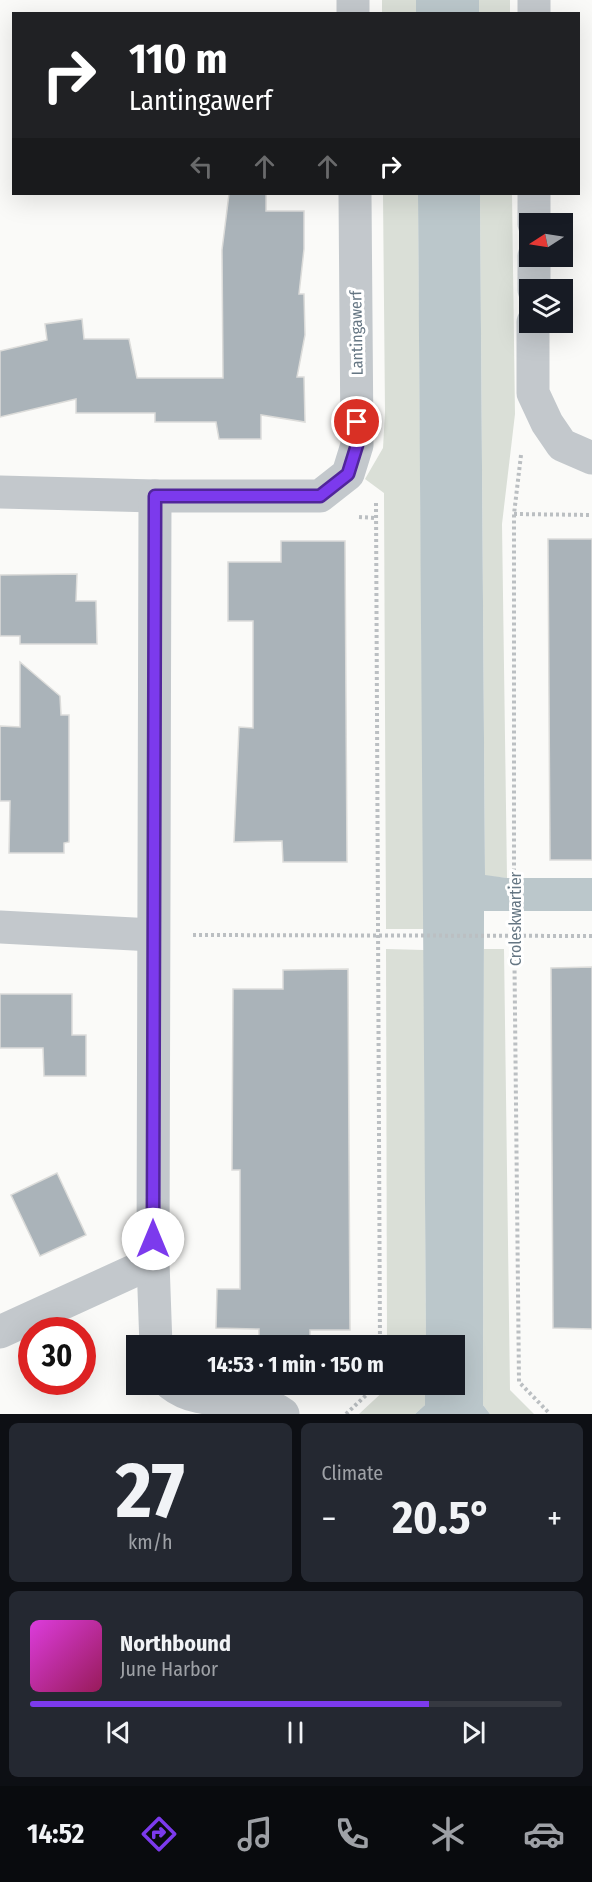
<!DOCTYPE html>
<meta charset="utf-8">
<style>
:root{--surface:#171b24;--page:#242831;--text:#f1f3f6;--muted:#9ea1a6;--line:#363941;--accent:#7c3aed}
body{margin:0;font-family:"Fira Sans Condensed",sans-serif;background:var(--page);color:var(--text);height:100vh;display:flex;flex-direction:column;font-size:22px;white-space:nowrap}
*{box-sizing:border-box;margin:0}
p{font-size:20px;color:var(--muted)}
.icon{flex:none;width:33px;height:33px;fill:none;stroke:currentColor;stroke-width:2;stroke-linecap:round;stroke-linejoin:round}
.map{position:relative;height:1414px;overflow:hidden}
.drawer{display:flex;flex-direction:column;gap:9px;padding:9px;background:#0d0f14;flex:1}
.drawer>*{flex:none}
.top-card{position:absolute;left:12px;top:12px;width:568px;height:183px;border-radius:0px;box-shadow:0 6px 24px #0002;background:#202124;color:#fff;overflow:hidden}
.needle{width:39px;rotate:258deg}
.controls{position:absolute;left:519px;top:213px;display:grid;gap:12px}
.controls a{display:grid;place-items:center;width:54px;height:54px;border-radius:0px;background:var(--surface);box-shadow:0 6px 24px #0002;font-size:30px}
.speed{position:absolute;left:18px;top:1317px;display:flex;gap:12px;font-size:30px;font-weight:700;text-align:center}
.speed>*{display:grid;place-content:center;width:78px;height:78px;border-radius:50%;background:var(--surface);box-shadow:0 6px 24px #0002;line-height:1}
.speed .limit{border:9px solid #d22;background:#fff;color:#111}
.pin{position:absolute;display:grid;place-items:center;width:51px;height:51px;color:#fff;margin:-26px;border:3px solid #fff;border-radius:50%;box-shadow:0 2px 6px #0007}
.me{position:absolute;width:66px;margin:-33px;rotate:0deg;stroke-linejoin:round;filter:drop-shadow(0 0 4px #0008)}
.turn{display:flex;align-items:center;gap:21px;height:126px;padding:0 18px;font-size:27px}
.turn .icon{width:78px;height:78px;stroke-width:2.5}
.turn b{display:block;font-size:42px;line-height:51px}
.lanes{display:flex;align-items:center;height:57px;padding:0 18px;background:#0003;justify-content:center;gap:30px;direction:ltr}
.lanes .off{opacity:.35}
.big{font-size:45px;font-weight:700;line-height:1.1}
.drawer .widget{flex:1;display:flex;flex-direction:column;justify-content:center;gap:9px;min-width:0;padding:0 21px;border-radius:9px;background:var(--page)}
.drawer .dial{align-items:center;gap:0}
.dial b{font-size:78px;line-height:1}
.song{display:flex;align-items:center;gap:18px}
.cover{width:72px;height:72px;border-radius:9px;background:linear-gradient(135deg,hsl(300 70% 55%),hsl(330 70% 35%))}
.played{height:6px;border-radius:3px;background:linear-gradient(90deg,var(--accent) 75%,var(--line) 75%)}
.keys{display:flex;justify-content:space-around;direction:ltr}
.heat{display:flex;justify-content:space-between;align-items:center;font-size:33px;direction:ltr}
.drawer .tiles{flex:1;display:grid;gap:9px;grid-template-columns:1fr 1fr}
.widget:last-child{grid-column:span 2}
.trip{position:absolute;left:126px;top:1335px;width:339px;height:60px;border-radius:0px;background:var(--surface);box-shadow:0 6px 24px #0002;font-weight:700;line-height:60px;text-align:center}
.dock{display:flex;height:96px;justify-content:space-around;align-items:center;background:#090b0e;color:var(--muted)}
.dock .icon{width:42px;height:42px}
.dock .current{color:var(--accent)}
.dock b{font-size:27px;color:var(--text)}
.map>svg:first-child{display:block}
.green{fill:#dadfd7}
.water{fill:#bbc7cb}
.building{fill:#aab3b9;stroke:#dcdcda;stroke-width:1.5}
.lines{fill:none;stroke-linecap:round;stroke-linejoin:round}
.path{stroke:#bbbfc2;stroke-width:4;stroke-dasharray:3 3;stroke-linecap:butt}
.street{stroke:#c3c8cc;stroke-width:33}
.route-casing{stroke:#51269a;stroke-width:15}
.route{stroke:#7c3aed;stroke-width:10}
.labels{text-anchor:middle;stroke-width:6;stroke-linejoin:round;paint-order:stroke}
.street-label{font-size:16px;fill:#657683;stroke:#fff}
</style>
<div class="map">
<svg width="592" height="1414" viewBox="0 0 592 1414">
<rect width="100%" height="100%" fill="#fafaf8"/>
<g class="green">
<rect x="382" y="0" width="34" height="13"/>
<rect x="479" y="0" width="31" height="13"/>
<path d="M383,194H418L424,929H386L384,493L365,479L383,448L385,412Z"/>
<path d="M480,194H512L515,414L502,524L507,878L485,876Z"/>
<path d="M386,949L424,950L426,1345H387Z"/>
<path d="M484,949H504L510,1390L534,1414H490L483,1405Z"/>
<path d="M388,1385H425V1405L415,1414H359L388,1387Z"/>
</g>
<g class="water">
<rect x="416" y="0" width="63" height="13"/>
<path d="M418,194H480L485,875L507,878H592V911H484L483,1405L490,1414H415L425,1405V1385L454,1384V1346L426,1345Z"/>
</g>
<g class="building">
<path d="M229,194H266V211H304V249L299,294H304L305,335L297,377H304L305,422L261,415V439H219L216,422H155V413H76V399L0,417V351L47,340L45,324L82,319L84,339H129L137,378H223L222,250Z"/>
<path d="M548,539H592V860H550Z"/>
<path d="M281,541H345L347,862H283L282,841L234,842L239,727L253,728V621H228V562H281Z"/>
<path d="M77,574L76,601H96L97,644H20V636H0V575Z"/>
<path d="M20,662L60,696L61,715H69V842L64,843V853H9L10,801H0V726L20,727Z"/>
<path d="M592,967V1329L553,1328L551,968Z"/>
<path d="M348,969L350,1330H310V1345L259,1346V1329L216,1328L217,1289H240V1170H232L233,989H283V970Z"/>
<path d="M0,994H72V1035H86V1076H44L43,1048H0Z"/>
<path d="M57,1173L86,1235L40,1256L11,1195Z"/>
</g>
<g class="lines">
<g class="path">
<path d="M521,455L514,514V920L519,1382L550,1414"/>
<path d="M376,503L380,1346"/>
<path d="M514,514L592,515"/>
<path d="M359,517L376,518"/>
<path d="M193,935L592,936"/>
<path d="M346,1414L378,1384"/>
</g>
<g class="street">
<path d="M353,0V14"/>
<path d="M534,14V0"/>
<path d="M534,224V194"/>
<path d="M534,290V256"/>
<path d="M533,322V393L547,423L562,445L592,458"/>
<path d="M0,492L155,496H320L348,474L357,445L355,194"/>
<path d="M155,496L153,1262L156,1346"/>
<path d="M0,927L153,935"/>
<path d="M0,1332L153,1262"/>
<path d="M171,1384C205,1411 250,1389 283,1414"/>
</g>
</g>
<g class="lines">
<g class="route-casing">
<path id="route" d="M153,1239L155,496H320L348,474L357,445V422"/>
</g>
<use href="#route" class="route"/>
</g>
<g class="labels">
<g class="street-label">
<text transform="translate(356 333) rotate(-91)" y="6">Lantingawerf</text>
<text transform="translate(515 919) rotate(-90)" y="6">Croleskwartier</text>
</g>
</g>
</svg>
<div class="controls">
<a><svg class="needle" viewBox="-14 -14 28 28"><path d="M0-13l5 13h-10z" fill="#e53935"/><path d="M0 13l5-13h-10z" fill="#9ea1a6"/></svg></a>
<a><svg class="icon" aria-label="layers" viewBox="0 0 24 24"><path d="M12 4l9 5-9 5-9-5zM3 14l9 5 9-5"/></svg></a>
</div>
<div class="speed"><div class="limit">30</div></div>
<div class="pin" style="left:357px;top:422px;background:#d93025"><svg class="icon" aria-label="arrive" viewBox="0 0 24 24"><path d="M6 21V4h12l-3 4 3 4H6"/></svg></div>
<svg class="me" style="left:153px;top:1239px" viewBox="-20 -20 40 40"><circle r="19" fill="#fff"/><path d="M0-13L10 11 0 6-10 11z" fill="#7c3aed"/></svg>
<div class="trip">14:53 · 1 min · 150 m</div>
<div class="top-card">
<div class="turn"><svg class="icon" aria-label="right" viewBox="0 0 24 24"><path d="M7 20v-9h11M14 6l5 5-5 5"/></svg><div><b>110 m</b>Lantingawerf</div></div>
<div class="lanes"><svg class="icon off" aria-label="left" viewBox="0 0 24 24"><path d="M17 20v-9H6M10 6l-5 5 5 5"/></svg><svg class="icon off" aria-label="ahead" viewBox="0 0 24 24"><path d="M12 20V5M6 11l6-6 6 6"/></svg><svg class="icon off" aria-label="ahead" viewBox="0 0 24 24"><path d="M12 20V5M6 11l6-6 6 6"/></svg><svg class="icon" aria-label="right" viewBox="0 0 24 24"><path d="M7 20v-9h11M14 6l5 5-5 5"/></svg></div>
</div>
</div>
<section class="drawer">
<div class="tiles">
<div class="widget dial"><b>27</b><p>km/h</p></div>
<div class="widget"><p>Climate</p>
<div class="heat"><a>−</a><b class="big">20.5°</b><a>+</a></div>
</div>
<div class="widget">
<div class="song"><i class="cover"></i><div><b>Northbound</b><p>June Harbor</p></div></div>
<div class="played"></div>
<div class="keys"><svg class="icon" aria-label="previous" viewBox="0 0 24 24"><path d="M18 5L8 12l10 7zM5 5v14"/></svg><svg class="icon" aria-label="pause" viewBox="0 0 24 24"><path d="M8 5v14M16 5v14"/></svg><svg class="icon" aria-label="next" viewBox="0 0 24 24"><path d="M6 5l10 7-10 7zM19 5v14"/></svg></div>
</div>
</div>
</section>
<nav class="dock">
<b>14:52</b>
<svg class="icon current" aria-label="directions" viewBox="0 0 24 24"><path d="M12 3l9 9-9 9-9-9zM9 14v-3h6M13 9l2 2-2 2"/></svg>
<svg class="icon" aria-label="music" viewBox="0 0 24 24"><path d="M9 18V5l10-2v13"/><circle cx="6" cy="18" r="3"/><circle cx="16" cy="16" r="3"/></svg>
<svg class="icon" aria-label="phone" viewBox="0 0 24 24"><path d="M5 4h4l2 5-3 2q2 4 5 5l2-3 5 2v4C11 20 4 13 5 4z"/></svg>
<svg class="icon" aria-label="climate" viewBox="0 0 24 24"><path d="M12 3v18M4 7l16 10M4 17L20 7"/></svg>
<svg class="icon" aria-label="car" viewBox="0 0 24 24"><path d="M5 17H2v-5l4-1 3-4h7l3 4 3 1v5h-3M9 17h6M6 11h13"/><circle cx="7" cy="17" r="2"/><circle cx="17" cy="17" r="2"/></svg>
</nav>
